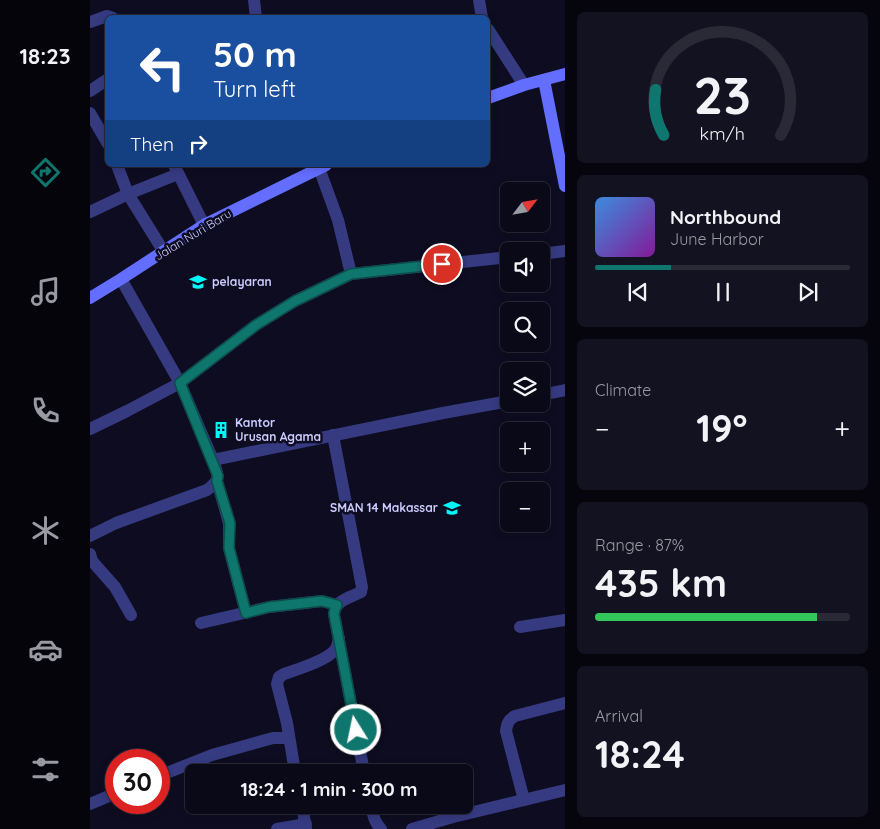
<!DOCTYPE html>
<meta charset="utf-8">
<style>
:root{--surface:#0a0918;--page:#131221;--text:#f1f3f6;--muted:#999aa2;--line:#2a2a37;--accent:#0f766e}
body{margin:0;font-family:Quicksand,sans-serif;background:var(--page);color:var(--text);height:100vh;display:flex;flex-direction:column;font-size:19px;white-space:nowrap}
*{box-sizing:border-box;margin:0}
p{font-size:16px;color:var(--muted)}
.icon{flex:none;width:28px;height:28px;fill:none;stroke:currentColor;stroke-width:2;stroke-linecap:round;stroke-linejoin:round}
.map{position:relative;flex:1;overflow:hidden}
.panel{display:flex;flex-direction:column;gap:12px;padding:12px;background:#06050d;width:315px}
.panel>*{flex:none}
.hud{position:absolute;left:15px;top:15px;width:385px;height:152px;border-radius:8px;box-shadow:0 2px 8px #0003,0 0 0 1px var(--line);background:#1a4fa0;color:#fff;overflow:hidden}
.needle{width:32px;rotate:59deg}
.fabs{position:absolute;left:410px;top:182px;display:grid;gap:10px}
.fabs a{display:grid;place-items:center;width:50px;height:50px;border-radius:8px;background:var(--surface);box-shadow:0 2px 8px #0003,0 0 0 1px var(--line);font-size:25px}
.speed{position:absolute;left:15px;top:749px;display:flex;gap:10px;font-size:25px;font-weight:700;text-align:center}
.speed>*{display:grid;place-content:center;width:65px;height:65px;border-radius:50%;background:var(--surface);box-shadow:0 2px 8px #0003,0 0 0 1px var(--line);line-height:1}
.speed .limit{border:8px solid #d22;background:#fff;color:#111}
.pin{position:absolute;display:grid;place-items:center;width:42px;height:42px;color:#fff;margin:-21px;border:2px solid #fff;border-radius:50%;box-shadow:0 1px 5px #0007}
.me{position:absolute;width:55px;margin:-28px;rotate:350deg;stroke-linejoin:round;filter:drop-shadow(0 0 4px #0008)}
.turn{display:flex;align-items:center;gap:18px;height:105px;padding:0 25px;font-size:22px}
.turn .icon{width:65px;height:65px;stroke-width:2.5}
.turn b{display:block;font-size:35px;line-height:42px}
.then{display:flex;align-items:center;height:48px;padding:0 25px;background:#0003;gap:10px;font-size:19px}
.big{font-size:38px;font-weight:800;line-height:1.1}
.panel .card{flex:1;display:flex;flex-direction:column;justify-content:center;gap:8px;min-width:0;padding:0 18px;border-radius:8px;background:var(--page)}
.panel .dial{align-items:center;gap:0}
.dial svg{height:130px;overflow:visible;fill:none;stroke:var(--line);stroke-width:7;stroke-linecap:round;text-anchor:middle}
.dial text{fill:var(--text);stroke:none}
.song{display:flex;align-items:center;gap:15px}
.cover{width:60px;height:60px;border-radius:8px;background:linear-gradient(135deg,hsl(210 70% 55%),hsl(290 70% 35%))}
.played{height:5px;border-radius:2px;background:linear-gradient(90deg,var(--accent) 30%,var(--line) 30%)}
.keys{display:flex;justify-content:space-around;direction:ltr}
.heat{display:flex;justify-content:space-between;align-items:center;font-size:28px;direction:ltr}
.charge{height:8px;border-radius:4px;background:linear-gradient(90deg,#34c759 87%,var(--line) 0)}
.trip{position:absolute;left:95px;top:764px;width:288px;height:50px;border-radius:8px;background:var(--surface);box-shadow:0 2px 8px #0003,0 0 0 1px var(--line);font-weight:800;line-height:50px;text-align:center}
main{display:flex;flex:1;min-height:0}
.dock{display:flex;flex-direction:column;width:90px;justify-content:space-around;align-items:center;background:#04040a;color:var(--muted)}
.dock .icon{width:35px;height:35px}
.dock .selected{color:var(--accent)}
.dock b{font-size:22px;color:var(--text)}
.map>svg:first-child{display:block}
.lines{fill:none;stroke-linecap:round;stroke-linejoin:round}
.street{stroke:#363a81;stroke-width:12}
.secondary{stroke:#636eff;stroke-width:12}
.route-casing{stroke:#0a4d48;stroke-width:12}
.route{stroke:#0f766e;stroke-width:9}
.labels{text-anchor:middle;stroke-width:5;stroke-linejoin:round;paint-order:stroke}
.street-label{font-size:12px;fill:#cdccff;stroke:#0e0c20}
.poi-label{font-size:12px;font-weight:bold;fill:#cdccff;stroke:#0e0c20;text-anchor:start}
</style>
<main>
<nav class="dock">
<b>18:23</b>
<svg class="icon selected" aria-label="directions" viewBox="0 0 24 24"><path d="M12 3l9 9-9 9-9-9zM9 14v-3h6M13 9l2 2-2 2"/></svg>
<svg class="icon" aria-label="music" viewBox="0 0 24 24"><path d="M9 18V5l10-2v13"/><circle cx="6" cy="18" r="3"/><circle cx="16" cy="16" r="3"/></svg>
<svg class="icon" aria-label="phone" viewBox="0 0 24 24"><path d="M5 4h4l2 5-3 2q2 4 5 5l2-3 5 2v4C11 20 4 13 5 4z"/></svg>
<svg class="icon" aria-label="climate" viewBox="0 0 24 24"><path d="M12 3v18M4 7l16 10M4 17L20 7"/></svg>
<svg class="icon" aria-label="car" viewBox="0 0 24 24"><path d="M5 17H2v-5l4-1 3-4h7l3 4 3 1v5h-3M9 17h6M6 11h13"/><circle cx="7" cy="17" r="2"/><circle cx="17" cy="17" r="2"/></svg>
<svg class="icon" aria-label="filters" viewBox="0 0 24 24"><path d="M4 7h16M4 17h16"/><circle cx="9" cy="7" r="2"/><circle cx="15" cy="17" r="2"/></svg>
</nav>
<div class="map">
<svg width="475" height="829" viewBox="0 0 475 829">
<rect width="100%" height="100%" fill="#0e0c20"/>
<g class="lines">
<g class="street">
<path d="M164,0L166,18"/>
<path d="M389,0L392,18"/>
<path d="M0,22L17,16L23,18"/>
<path d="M398,29L434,85"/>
<path d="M0,91L18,79"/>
<path d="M0,113L18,144"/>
<path d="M27,165L38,194L74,252"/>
<path d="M84,165L114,225"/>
<path d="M229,168L248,220L261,274"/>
<path d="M0,212L38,194L88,174"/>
<path d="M451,254L475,251"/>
<path d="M31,279L90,383L123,460L353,413L419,401"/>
<path d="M451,395L475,390"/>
<path d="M0,429L37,411L90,383L166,325L205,301L261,274L419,257"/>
<path d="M243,435L272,587L271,592C260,598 246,599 244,614L274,772"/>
<path d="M127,481L139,523V548L156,613"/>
<path d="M0,536L26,523L117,490C132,479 128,475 123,460"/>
<path d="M0,554L2,561L25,587L41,615"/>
<path d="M111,623L179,607L232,601L247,605"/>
<path d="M430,627L475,620"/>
<path d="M205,772L197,723L187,684L189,677L194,674C208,669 236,661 245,650C248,646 248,642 249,638"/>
<path d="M69,776L122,755L183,738H195L199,739"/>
<path d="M434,800L416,731C417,724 418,720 425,716L475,703"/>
<path d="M0,804L26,793"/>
<path d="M212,805L216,829"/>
<path d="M281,805C283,814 284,822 291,829"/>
<path d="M187,829L216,824"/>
<path d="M322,829L363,817L475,790"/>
</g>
<g class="secondary">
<path d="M454,80L475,186"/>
<path d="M398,98L434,85L475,74"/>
<path d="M0,298L31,279L114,225L236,165"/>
</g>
</g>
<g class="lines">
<g class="route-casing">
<path id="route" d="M266,730L244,614L245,609L247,605L232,601L179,607L156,613L139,548L140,523L127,481L128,476L90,383L166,325L205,301L261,274L352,264"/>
</g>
<use href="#route" class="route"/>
</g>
<defs>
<g id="school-bare" transform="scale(1.35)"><path d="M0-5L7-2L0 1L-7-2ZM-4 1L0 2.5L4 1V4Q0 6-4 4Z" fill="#00f6f7" stroke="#0e0c20" stroke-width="2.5" paint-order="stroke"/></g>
<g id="building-bare" transform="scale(1.35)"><path d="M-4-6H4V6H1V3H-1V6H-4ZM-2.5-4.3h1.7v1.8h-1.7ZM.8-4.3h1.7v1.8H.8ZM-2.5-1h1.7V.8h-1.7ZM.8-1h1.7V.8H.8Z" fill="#00f6f7" stroke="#0e0c20" stroke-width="2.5" paint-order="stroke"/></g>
</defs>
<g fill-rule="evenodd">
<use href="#school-bare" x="108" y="282"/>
<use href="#building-bare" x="131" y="430"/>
<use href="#school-bare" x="362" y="508"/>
</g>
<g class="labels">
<g class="street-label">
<text transform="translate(103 235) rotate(-31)" y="4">Jalan Nuri Baru</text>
</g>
<g class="poi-label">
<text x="122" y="286">pelayaran</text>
<text x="145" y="427">Kantor<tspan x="145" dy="14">Urusan Agama</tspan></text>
<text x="348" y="512" text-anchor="end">SMAN 14 Makassar</text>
</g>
</g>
</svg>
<div class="fabs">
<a><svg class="needle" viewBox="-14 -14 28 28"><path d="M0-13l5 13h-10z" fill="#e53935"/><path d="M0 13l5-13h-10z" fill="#999aa2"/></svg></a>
<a><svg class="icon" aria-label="sound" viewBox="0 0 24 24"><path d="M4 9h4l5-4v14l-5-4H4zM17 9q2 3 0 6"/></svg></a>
<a><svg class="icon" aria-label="search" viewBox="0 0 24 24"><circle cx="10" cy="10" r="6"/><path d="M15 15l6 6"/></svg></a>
<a><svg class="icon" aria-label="layers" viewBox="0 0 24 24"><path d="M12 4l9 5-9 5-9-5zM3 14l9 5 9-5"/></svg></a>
<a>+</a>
<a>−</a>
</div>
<div class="speed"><div class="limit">30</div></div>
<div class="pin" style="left:352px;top:264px;background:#d93025"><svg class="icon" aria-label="arrive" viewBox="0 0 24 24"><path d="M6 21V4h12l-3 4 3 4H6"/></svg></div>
<svg class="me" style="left:266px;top:730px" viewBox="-20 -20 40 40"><circle r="17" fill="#0f766e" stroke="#fff" stroke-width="3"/><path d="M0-11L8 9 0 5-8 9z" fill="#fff"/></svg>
<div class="trip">18:24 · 1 min · 300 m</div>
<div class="hud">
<div class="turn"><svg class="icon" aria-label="left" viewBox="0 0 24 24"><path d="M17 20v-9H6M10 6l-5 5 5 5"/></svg><div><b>50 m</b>Turn left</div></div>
<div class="then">Then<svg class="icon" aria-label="right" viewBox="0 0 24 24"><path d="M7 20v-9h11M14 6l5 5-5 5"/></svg></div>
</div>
</div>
<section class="panel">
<div class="card dial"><svg viewBox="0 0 100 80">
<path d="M14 69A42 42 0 1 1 86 69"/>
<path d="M14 69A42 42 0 0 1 9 41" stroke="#0f766e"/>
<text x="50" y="56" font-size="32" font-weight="700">23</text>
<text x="50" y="72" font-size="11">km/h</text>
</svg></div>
<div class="card">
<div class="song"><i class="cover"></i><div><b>Northbound</b><p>June Harbor</p></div></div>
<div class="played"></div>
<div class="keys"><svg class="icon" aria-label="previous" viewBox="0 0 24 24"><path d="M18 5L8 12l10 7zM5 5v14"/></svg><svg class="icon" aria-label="pause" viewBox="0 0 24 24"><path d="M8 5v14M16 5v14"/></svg><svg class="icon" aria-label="next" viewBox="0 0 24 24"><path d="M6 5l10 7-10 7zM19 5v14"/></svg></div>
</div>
<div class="card"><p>Climate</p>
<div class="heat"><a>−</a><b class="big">19°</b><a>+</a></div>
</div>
<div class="card"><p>Range · 87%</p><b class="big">435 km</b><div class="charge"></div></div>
<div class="card"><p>Arrival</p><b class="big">18:24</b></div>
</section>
</main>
